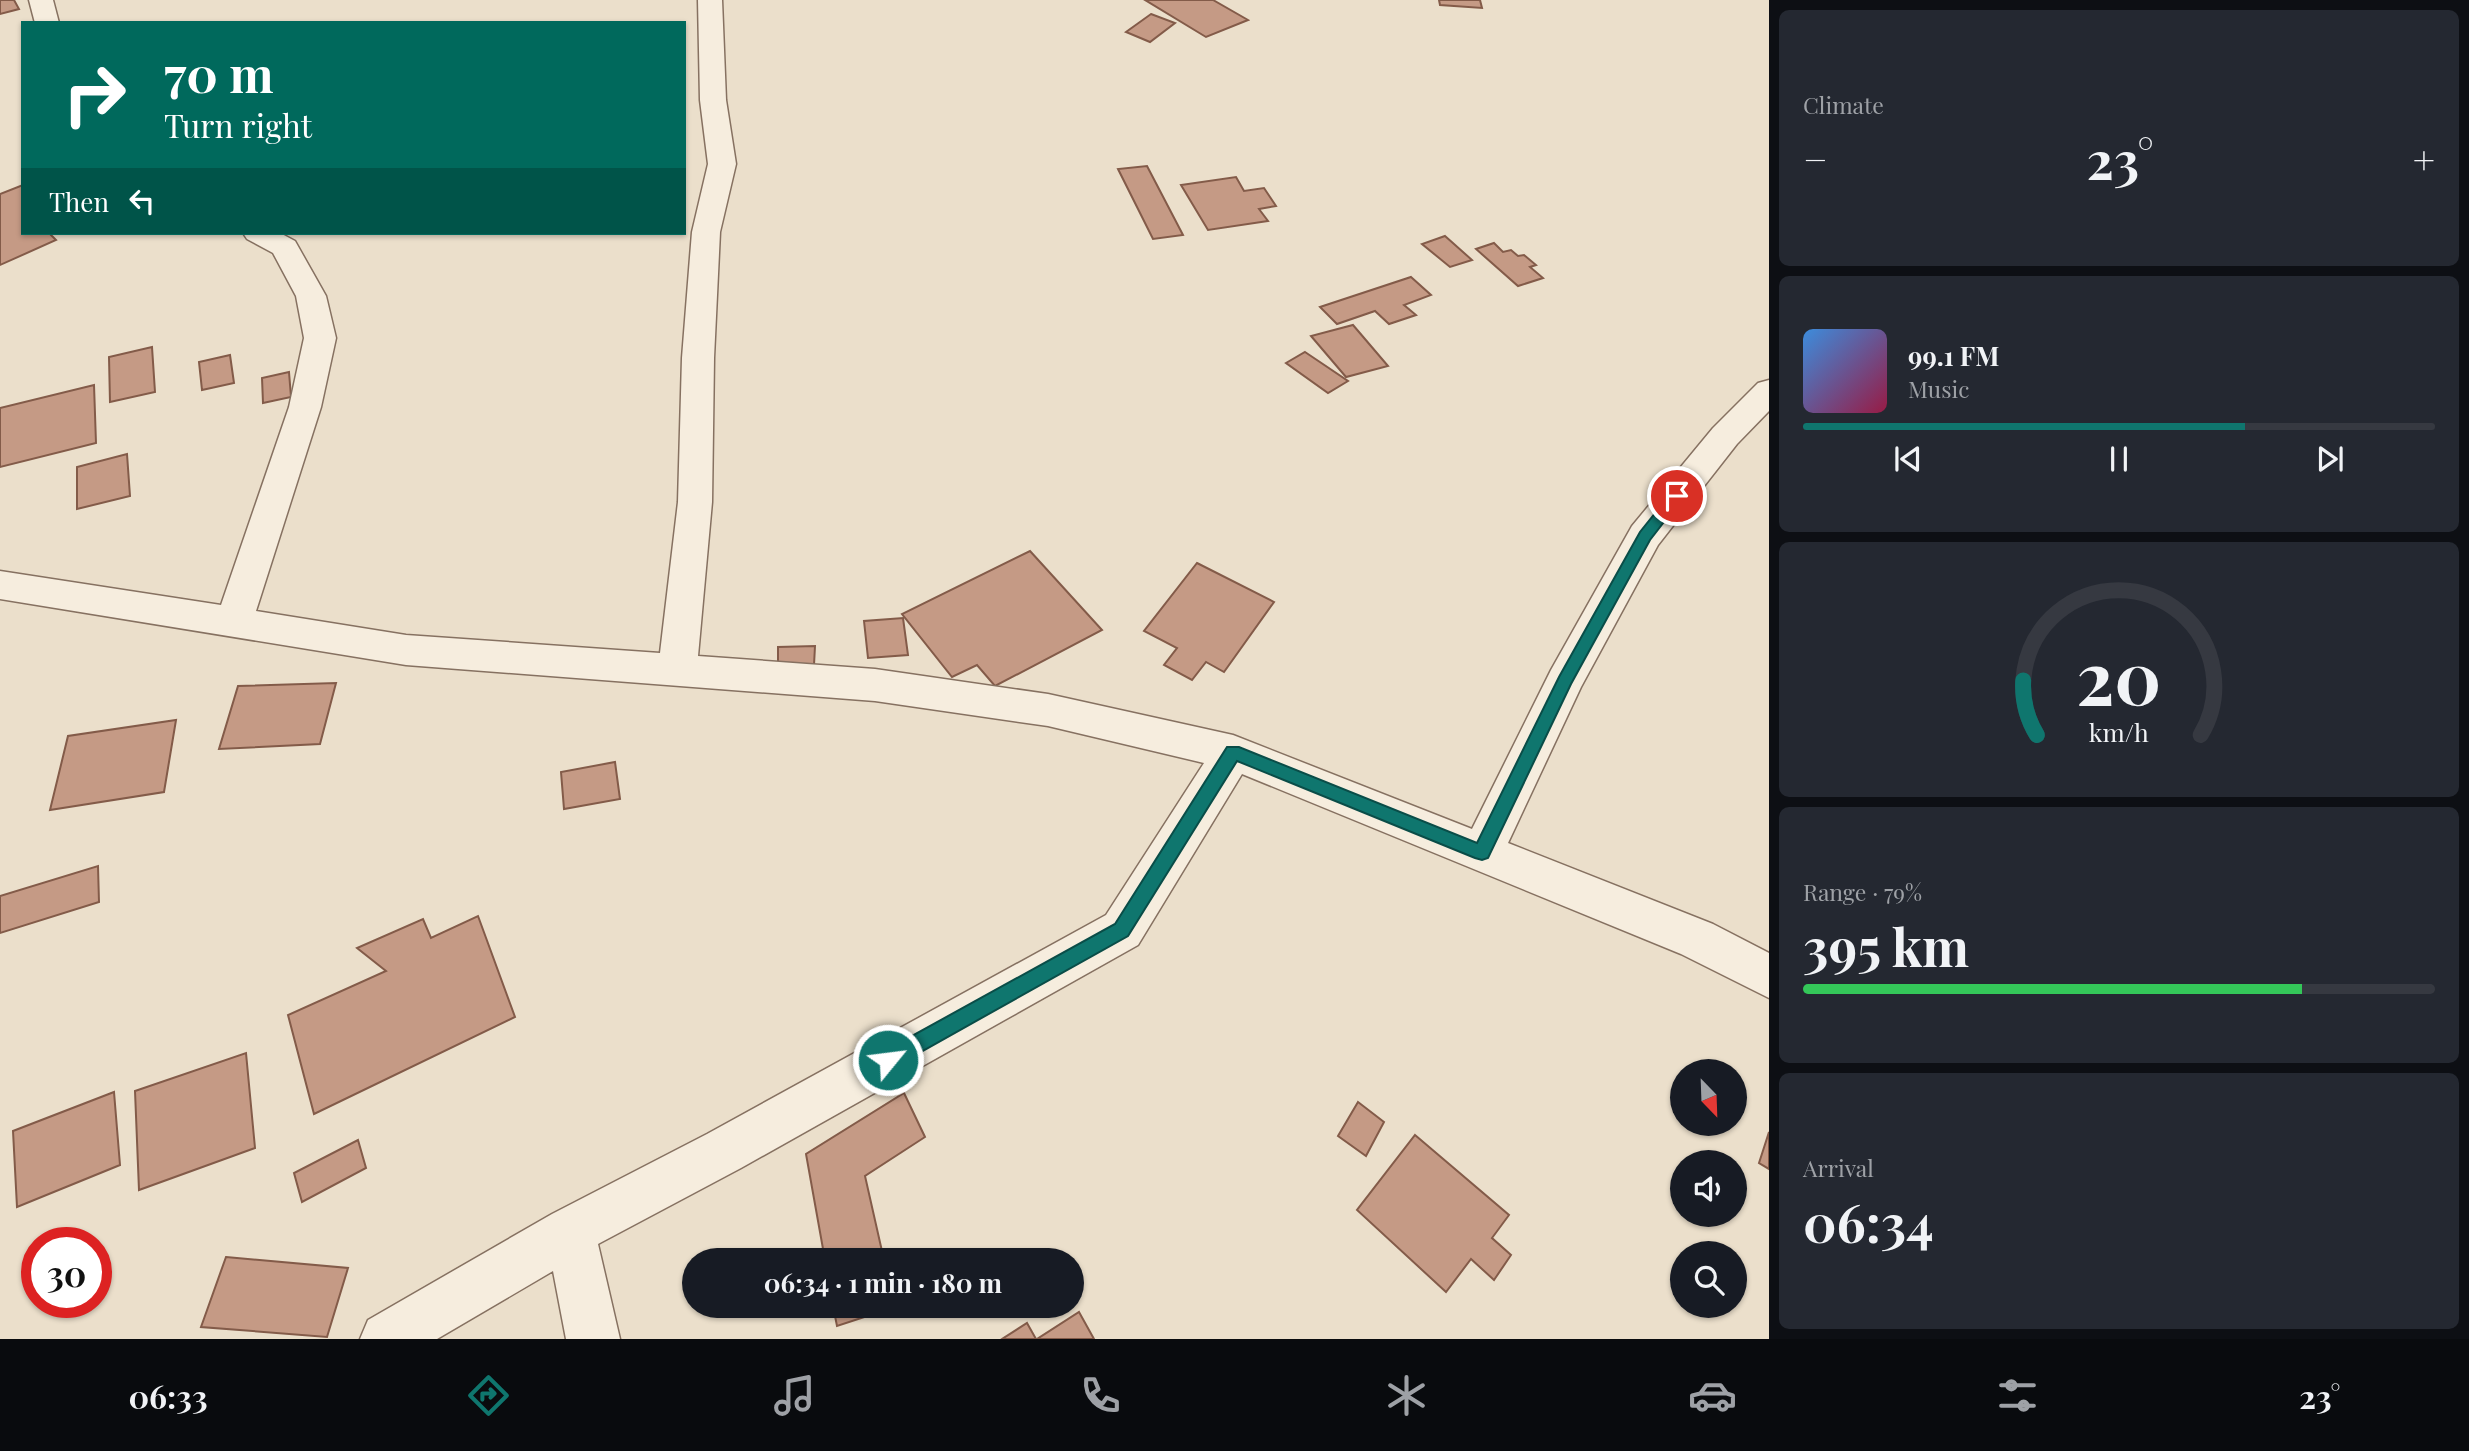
<!DOCTYPE html>
<meta charset="utf-8">
<style>
:root{--surface:#171b24;--page:#242831;--text:#f1f3f6;--muted:#9ea1a6;--line:#363941;--accent:#0f766e}
body{margin:0;font-family:"Playfair Display",serif;background:var(--page);color:var(--text);height:100vh;display:flex;flex-direction:column;font-size:26px;white-space:nowrap}
*{box-sizing:border-box;margin:0}
p{font-size:23px;color:var(--muted)}
.icon{flex:none;width:38px;height:38px;fill:none;stroke:currentColor;stroke-width:2;stroke-linecap:round;stroke-linejoin:round}
.map{position:relative;flex:1;overflow:hidden}
.sheet{display:flex;flex-direction:column;gap:10px;padding:10px;background:#0d0f14;width:700px}
.sheet>*{flex:none}
.hud{position:absolute;left:21px;top:21px;width:665px;height:214px;border-radius:0px;box-shadow:0 2px 5px #0004;background:#00695c;color:#fff;overflow:hidden}
.needle{width:46px;rotate:157deg}
.tools{position:absolute;left:1670px;top:1059px;display:grid;gap:14px}
.tools a{display:grid;place-items:center;width:77px;height:77px;border-radius:50%;background:var(--surface);box-shadow:0 2px 5px #0004;font-size:35px}
.speed{position:absolute;left:21px;top:1227px;display:flex;gap:14px;font-size:35px;font-weight:700;text-align:center}
.speed>*{display:grid;place-content:center;width:91px;height:91px;border-radius:50%;background:var(--surface);box-shadow:0 2px 5px #0004;line-height:1}
.speed .limit{border:10px solid #d22;background:#fff;color:#111}
.pin{position:absolute;display:grid;place-items:center;width:60px;height:60px;color:#fff;margin:-30px;border:4px solid #fff;border-radius:50%;box-shadow:0 2px 7px #0007}
.me{position:absolute;width:77px;margin:-38px;rotate:61deg;stroke-linejoin:round;filter:drop-shadow(0 0 5px #0008)}
.turn{display:flex;align-items:center;gap:24px;height:147px;padding:0 28px;font-size:32px}
.turn .icon{width:91px;height:91px;stroke-width:2.5}
.turn b{display:block;font-size:49px;line-height:60px}
.then{display:flex;align-items:center;height:66px;padding:0 28px;background:#0003;gap:14px;font-size:26px}
.big{font-size:52px;font-weight:700;line-height:1.1}
.sheet .tile{flex:1;display:flex;flex-direction:column;justify-content:center;gap:10px;min-width:0;padding:0 24px;border-radius:10px;background:var(--page)}
.sheet .dial{align-items:center;gap:0}
.dial svg{height:182px;overflow:visible;fill:none;stroke:var(--line);stroke-width:7;stroke-linecap:round;text-anchor:middle}
.dial text{fill:var(--text);stroke:none}
.song{display:flex;align-items:center;gap:21px}
.cover{width:84px;height:84px;border-radius:10px;background:linear-gradient(135deg,hsl(210 70% 55%),hsl(340 70% 35%))}
.played{height:7px;border-radius:4px;background:linear-gradient(90deg,var(--accent) 70%,var(--line) 70%)}
.keys{display:flex;justify-content:space-around;direction:ltr}
.heat{display:flex;justify-content:space-between;align-items:center;font-size:38px;direction:ltr}
.charge{height:10px;border-radius:5px;background:linear-gradient(90deg,#34c759 79%,var(--line) 0)}
.trip{position:absolute;left:682px;top:1248px;width:402px;height:70px;border-radius:35px;background:var(--surface);box-shadow:0 2px 5px #0004;font-weight:700;line-height:70px;text-align:center}
.tabs{display:flex;height:112px;justify-content:space-around;align-items:center;background:#090b0e;color:var(--muted)}
.tabs .icon{width:49px;height:49px}
.tabs .current{color:var(--accent)}
.tabs b{font-size:32px;color:var(--text)}
main{display:flex;flex:1;min-height:0}
.map>svg:first-child{display:block}
.building{fill:#c59a85;stroke:#835b49;stroke-width:2}
.lines{fill:none;stroke-linecap:round;stroke-linejoin:round}
.street-casing{stroke:#867161;stroke-width:3}
.street{fill:#f6edde;fill-rule:evenodd}
.route{fill:#0f766e;stroke:#0a4d48;stroke-width:2}
</style>
<main>
<div class="map">
<svg width="1769" height="1339" viewBox="0 0 1769 1339">
<rect width="100%" height="100%" fill="#ebdfcb"/>
<g class="building">
<path d="M0,0H14L19,9L0,14Z"/>
<path d="M1145,0H1213L1248,20L1206,37Z"/>
<path d="M1439,0H1480L1482,8L1440,5Z"/>
<path d="M1151,14L1175,23L1150,42L1126,32Z"/>
<path d="M1147,166L1183,235L1153,239L1118,169Z"/>
<path d="M1236,177L1244,191L1264,188L1276,206L1259,209L1268,221L1208,230L1181,185Z"/>
<path d="M23,185V233H49L56,240L0,265V194Z"/>
<path d="M1445,236L1472,260L1450,267L1422,244Z"/>
<path d="M1494,243L1503,252L1511,250L1518,256L1524,255L1536,265L1530,267L1543,278L1518,286L1476,249Z"/>
<path d="M1411,277L1431,295L1404,305L1416,315L1389,324L1375,311L1337,324L1320,307Z"/>
<path d="M1353,325L1388,366L1346,377L1311,336Z"/>
<path d="M152,347L155,392L110,402L109,357Z"/>
<path d="M1305,352L1348,381L1328,393L1286,363Z"/>
<path d="M230,355L234,383L202,390L199,362Z"/>
<path d="M289,372L291,397L263,403L262,378Z"/>
<path d="M94,385L96,443L0,467V408Z"/>
<path d="M127,454L130,496L77,509V467Z"/>
<path d="M1030,551L1102,630L995,686L977,665L952,677L902,614Z"/>
<path d="M1197,563L1274,602L1224,672L1206,662L1192,680L1164,665L1177,648L1144,631Z"/>
<path d="M903,618L908,655L868,658L864,621Z"/>
<path d="M815,646L814,665L778,666V647Z"/>
<path d="M336,683L320,744L219,749L238,686Z"/>
<path d="M176,720L164,792L50,810L68,736Z"/>
<path d="M615,762L620,799L564,809L561,772Z"/>
<path d="M98,866L99,902L0,933V896Z"/>
<path d="M478,916L515,1017L314,1114L288,1015L386,971L357,948L423,919L431,938Z"/>
<path d="M246,1053L255,1148L139,1190L135,1091Z"/>
<path d="M114,1092L120,1165L17,1207L13,1131Z"/>
<path d="M904,1093L925,1137L865,1176L884,1260H825L806,1154Z"/>
<path d="M1358,1102L1384,1122L1366,1156L1338,1136Z"/>
<path d="M1769,1132V1169L1759,1163Z"/>
<path d="M1415,1135L1509,1215L1492,1238L1511,1255L1494,1280L1471,1259L1446,1292L1357,1210Z"/>
<path d="M358,1140L366,1168L302,1202L294,1173Z"/>
<path d="M226,1257L348,1268L327,1337L201,1327Z"/>
<path d="M833,1306H894L895,1307L837,1326Z"/>
<path d="M1079,1312L1094,1339H1037Z"/>
<path d="M1027,1323L1036,1339H1002Z"/>
</g>
<g class="lines">
<g class="street-casing">
<g id="street">
<path d="M29,0H53L59,23H35Z"/>
<path d="M698,0H722L726,100L736,164L720,232L714,358L712,502L698,656L875,669L1048,694L1233,735L1472,829L1551,670L1632,526L1713,428L1758,383L1769,380V411L1737,444L1658,545L1581,687L1508,843L1713,924L1769,953V998L1681,954L1242,774L1138,945L741,1168L598,1244L620,1339H566L553,1271L437,1339H360L368,1320L552,1214L707,1134L1106,915L1204,763L1048,726L875,701L406,665L0,599V571L221,605L289,407L304,338L296,296L273,253L247,239L243,233H280L295,241L326,296L336,338L321,407L256,611L406,635L660,653L678,502L682,358L692,232L708,164L700,100Z"/>
</g>
</g>
<use href="#street" class="street"/>
</g>
<path class="route" d="M1677,491L1684,496L1650,540L1571,684L1488,858L1482,860L1475,858L1237,761L1128,936L894,1067L888,1070L881,1067L878,1060L881,1053L1115,924L1227,747H1239L1477,843L1559,677L1640,532L1672,492Z"/>
</svg>
<div class="tools">
<a><svg class="needle" viewBox="-14 -14 28 28"><path d="M0-13l5 13h-10z" fill="#e53935"/><path d="M0 13l5-13h-10z" fill="#9ea1a6"/></svg></a>
<a><svg class="icon" aria-label="sound" viewBox="0 0 24 24"><path d="M4 9h4l5-4v14l-5-4H4zM17 9q2 3 0 6"/></svg></a>
<a><svg class="icon" aria-label="search" viewBox="0 0 24 24"><circle cx="10" cy="10" r="6"/><path d="M15 15l6 6"/></svg></a>
</div>
<div class="speed"><div class="limit">30</div></div>
<div class="pin" style="left:1677px;top:496px;background:#d93025"><svg class="icon" aria-label="arrive" viewBox="0 0 24 24"><path d="M6 21V4h12l-3 4 3 4H6"/></svg></div>
<svg class="me" style="left:888px;top:1060px" viewBox="-20 -20 40 40"><circle r="17" fill="#0f766e" stroke="#fff" stroke-width="3"/><path d="M0-11L8 9 0 5-8 9z" fill="#fff"/></svg>
<div class="trip">06:34 · 1 min · 180 m</div>
<div class="hud">
<div class="turn"><svg class="icon" aria-label="right" viewBox="0 0 24 24"><path d="M7 20v-9h11M14 6l5 5-5 5"/></svg><div><b>70 m</b>Turn right</div></div>
<div class="then">Then<svg class="icon" aria-label="left" viewBox="0 0 24 24"><path d="M17 20v-9H6M10 6l-5 5 5 5"/></svg></div>
</div>
</div>
<section class="sheet">
<div class="tile"><p>Climate</p>
<div class="heat"><a>−</a><b class="big">23°</b><a>+</a></div>
</div>
<div class="tile">
<div class="song"><i class="cover"></i><div><b>99.1 FM</b><p>Music</p></div></div>
<div class="played"></div>
<div class="keys"><svg class="icon" aria-label="previous" viewBox="0 0 24 24"><path d="M18 5L8 12l10 7zM5 5v14"/></svg><svg class="icon" aria-label="pause" viewBox="0 0 24 24"><path d="M8 5v14M16 5v14"/></svg><svg class="icon" aria-label="next" viewBox="0 0 24 24"><path d="M6 5l10 7-10 7zM19 5v14"/></svg></div>
</div>
<div class="tile dial"><svg viewBox="0 0 100 80">
<path d="M14 69A42 42 0 1 1 86 69"/>
<path d="M14 69A42 42 0 0 1 8 45" stroke="#0f766e"/>
<text x="50" y="56" font-size="32" font-weight="700">20</text>
<text x="50" y="72" font-size="11">km/h</text>
</svg></div>
<div class="tile"><p>Range · 79%</p><b class="big">395 km</b><div class="charge"></div></div>
<div class="tile"><p>Arrival</p><b class="big">06:34</b></div>
</section>
</main>
<nav class="tabs">
<b>06:33</b>
<svg class="icon current" aria-label="directions" viewBox="0 0 24 24"><path d="M12 3l9 9-9 9-9-9zM9 14v-3h6M13 9l2 2-2 2"/></svg>
<svg class="icon" aria-label="music" viewBox="0 0 24 24"><path d="M9 18V5l10-2v13"/><circle cx="6" cy="18" r="3"/><circle cx="16" cy="16" r="3"/></svg>
<svg class="icon" aria-label="phone" viewBox="0 0 24 24"><path d="M5 4h4l2 5-3 2q2 4 5 5l2-3 5 2v4C11 20 4 13 5 4z"/></svg>
<svg class="icon" aria-label="climate" viewBox="0 0 24 24"><path d="M12 3v18M4 7l16 10M4 17L20 7"/></svg>
<svg class="icon" aria-label="car" viewBox="0 0 24 24"><path d="M5 17H2v-5l4-1 3-4h7l3 4 3 1v5h-3M9 17h6M6 11h13"/><circle cx="7" cy="17" r="2"/><circle cx="17" cy="17" r="2"/></svg>
<svg class="icon" aria-label="filters" viewBox="0 0 24 24"><path d="M4 7h16M4 17h16"/><circle cx="9" cy="7" r="2"/><circle cx="15" cy="17" r="2"/></svg>
<b>23°</b>
</nav>
